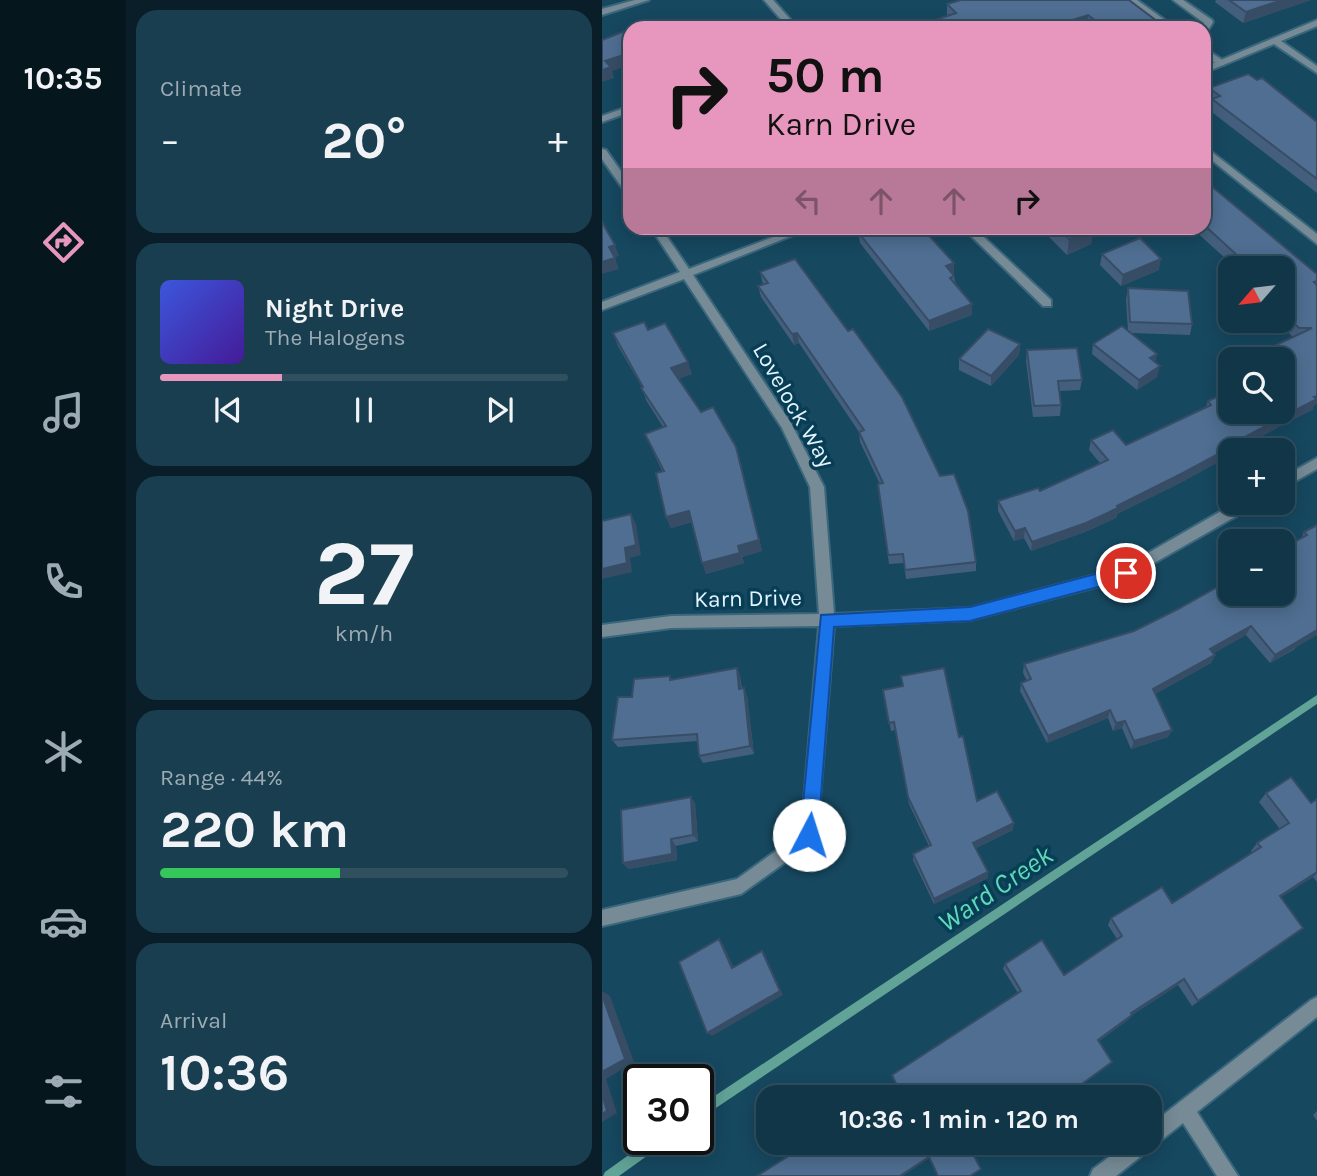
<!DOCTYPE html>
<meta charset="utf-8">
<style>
:root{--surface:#103648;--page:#193e4f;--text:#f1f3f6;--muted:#9cabb4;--line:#305060;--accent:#e797bd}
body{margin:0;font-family:Karla,sans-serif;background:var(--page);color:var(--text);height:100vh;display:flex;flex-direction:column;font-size:26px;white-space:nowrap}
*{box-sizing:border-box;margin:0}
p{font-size:23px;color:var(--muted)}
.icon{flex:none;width:38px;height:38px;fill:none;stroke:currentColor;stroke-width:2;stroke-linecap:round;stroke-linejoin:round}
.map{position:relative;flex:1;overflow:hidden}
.panel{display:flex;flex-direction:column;gap:10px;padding:10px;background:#091e28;width:476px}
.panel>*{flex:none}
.banner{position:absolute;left:21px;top:21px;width:588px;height:214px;border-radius:21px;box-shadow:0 4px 18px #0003,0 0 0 2px var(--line);background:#e797bd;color:#111;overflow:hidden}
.needle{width:46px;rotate:242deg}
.controls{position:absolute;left:616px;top:256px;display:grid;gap:14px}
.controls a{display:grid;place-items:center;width:77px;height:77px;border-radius:14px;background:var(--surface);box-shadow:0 4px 18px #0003,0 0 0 2px var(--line);font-size:35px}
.speed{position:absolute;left:21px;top:1064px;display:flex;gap:14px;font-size:35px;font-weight:700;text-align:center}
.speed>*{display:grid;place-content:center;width:91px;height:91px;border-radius:50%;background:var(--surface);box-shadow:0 4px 18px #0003,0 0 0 2px var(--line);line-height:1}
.speed .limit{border:4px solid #111;border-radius:10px;background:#fff;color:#111}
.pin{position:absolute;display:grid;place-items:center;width:60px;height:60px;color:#fff;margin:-30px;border:4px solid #fff;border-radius:50%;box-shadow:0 2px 7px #0007}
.me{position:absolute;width:77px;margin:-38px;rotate:5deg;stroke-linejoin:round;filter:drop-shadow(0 0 5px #0008)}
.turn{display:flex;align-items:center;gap:24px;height:147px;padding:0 28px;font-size:32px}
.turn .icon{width:91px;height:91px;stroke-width:2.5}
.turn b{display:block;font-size:49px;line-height:60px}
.lanes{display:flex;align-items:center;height:66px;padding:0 28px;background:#0003;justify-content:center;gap:35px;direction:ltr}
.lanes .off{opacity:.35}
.big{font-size:52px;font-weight:700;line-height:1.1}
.panel .widget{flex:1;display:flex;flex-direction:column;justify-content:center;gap:10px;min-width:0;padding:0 24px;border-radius:21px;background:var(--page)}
.panel .dial{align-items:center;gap:0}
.dial b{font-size:91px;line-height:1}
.song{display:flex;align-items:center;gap:21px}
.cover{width:84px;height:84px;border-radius:10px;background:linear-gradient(135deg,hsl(230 70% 55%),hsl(260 70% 35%))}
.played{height:7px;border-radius:4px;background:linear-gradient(90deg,var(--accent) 30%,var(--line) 30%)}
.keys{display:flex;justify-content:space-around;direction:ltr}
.heat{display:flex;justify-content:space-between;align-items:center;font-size:38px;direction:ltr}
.charge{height:10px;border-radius:5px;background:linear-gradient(90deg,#34c759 44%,var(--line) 0)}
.trip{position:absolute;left:154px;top:1085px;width:406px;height:70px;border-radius:21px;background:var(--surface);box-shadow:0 4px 18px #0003,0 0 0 2px var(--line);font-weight:700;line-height:70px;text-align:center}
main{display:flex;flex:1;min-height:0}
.tabs{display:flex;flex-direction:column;width:126px;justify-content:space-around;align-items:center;background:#06161d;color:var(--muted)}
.tabs .icon{width:49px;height:49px}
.tabs .selected{color:var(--accent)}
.tabs b{font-size:32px;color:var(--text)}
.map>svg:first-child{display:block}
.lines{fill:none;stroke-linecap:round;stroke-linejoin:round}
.stream{fill:#61a396;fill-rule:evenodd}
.lane-casing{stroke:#3b677c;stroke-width:4}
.street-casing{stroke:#3b677c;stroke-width:4}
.lane{fill:#768b96;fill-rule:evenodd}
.street{fill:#768b96;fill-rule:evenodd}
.wall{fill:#445f7d}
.shaded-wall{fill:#374d66}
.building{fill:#4f6e91;stroke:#374d66;stroke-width:2}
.route{fill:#1a73e8;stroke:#114b97;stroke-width:2}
.labels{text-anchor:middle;stroke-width:7;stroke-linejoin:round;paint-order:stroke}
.street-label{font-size:23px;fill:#e4f3fc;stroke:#073e55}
.near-water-label{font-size:28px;font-style:italic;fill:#5fd9b8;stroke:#073e55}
</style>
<main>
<nav class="tabs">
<b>10:35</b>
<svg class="icon selected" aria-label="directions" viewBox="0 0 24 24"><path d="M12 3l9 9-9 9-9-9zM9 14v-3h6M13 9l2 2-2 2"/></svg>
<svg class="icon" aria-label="music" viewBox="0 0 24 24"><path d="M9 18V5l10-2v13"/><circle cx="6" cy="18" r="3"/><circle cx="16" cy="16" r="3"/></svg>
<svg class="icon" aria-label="phone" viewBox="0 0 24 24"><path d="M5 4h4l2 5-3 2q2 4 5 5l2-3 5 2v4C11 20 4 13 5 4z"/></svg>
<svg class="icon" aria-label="climate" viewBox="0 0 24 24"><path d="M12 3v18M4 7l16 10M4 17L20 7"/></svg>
<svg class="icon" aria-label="car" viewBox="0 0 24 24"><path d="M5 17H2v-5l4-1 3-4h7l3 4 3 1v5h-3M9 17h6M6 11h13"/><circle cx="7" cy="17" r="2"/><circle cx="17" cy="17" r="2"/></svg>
<svg class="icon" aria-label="filters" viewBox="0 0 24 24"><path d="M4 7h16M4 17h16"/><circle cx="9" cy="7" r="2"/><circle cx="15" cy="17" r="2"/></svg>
</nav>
<section class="panel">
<div class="widget"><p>Climate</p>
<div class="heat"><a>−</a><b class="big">20°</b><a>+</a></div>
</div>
<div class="widget">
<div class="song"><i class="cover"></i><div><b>Night Drive</b><p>The Halogens</p></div></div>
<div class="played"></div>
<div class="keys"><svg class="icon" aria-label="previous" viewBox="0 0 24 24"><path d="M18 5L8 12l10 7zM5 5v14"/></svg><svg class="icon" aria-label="pause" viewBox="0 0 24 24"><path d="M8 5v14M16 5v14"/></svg><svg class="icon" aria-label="next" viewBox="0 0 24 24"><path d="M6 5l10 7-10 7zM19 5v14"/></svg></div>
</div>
<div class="widget dial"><b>27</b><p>km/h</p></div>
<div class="widget"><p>Range · 44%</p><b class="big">220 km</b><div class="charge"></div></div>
<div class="widget"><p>Arrival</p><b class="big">10:36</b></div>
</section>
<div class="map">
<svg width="715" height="1176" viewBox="0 0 715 1176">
<rect width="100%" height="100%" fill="#164860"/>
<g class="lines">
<g class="stream">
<path d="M715,695V704L96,1120V1107Z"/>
<path d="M49,1139H65L63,1143L17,1176H1L3,1172Z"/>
</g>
<g class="lane-casing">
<g id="lane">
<path d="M33,0H47L0,15V9Z"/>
<path d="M162,0H171L188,19V23H182Z"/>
<path d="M525,0H535L574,28H564Z"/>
<path d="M571,0H581L610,20L611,22L605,32L602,33V28H599L602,23Z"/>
<path d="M602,48L622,61V65H616L602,55Z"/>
<path d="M207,827L213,829L215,835L213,841L139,894L0,926V910L135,879Z"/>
</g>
</g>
<g class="street-casing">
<g id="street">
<path d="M715,20V26L679,41L715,66V73L672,44L602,73V67Z"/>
<path d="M28,106V112L0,122V116Z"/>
<path d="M602,146L715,234V244L602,154Z"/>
<path d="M0,149L4,150L28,184V194L24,193L0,159Z"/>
<path d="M49,228H59L87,269L195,228H209L91,275L189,423L222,487L232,614L368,608L520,568L635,502H653L652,506L524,579L368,620L232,626L215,835L213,841L207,843L201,841L199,835L217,626L69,628L0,637V625L69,616L217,614L208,487L180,428L82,279L0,310V302L78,272Z"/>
<path d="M361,228H372L449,300V306H441Z"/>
<path d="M715,458V469L681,488V477Z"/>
<path d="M715,997V1017L595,1112L636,1176H615L581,1123L514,1176H488L491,1169L526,1143H548V1125L709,1000Z"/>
</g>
</g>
<use href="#lane" class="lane"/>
<use href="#street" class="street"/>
</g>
<g class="wall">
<path d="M527,0L564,28H333V20L345,16V4Z"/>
<path d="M614,0H709L641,23L613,2Z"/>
<path d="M607,88L715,122V193L607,110L609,102L605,99Z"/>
<path d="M602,180L715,274V404L712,405L710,410L628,450V453L620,457L618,461L578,483L515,514L514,518L483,532L429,551L422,538L412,541L396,511V501L438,491L498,463L487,450L489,440L524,445L604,407L606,401L681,411V359H652L653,355L691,337L673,320H681V268H628V278L620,270L624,259L590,228H602Z"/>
<path d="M438,228H490L492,229L489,244L465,255Z"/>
<path d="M256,232L352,274H351L352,276L353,282L370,304V315L327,331L258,243Z"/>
<path d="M500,254L557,270L519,286L498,265Z"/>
<path d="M158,272L374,562V571L304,579L302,563L287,564L276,484H278L258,442L257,432L197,343L192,345L159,297L156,286L161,285Z"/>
<path d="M526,288L590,324L588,335L529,333L555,354L553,362L555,377L535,390L490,354L491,344L526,331L524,299Z"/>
<path d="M46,330L90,374L76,379L99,412L134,447L160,551L140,557L142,563L104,574L90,522L69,528L64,517L60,471L43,434L61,427L44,400L40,387L16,346L11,333Z"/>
<path d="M418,344L417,355L389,386L357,370V359Z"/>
<path d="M425,350L480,380L478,390L457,391L459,405L458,416L431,417L424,360Z"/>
<path d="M715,525L693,649L668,663L644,635L611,653L613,655L609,663L553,694L570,730L566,737L529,749L520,728L511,731L506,718L445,743L418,691L419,683L425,681L421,673L422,664L532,631L628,593L699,539L702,532Z"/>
<path d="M135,668L138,676L140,688L145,696L152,754L101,763L97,756L96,741L16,747L10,740L30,697L68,676L70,680Z"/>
<path d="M299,676L357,737L375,801L411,830L374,848L386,878L332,904L311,860V854L327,846L307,804L293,730L289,731L281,690L301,686Z"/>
<path d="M664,793L709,803L715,799V882L711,877L679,897L701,928L590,1006L576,985L530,1015L526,1020L497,1041L463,1097H287L297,1090L416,993L401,969L403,964L462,975L515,939L506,925L509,918L570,903L650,853L649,851L655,843L678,829L657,802Z"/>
<path d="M93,803L96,841L74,846L75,860L27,869L21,863Z"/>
<path d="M715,1111V1121L711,1115Z"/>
</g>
<g class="shaded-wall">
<path d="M680,0H709L641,23L644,12Z"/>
<path d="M486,15L485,28H446Z"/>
<path d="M28,53V65L10,71L12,78L0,82V70L3,61Z"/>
<path d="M492,229L489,244L465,255L467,239Z"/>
<path d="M13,245L17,256L11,258L7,247Z"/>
<path d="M13,258L17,269L0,274V262Z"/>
<path d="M559,259L557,270L519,286L521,275Z"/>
<path d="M352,263V274L344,277V266Z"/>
<path d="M370,304V315L327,331V321Z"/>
<path d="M195,333L197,343L192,345L190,334Z"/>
<path d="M418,344L417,355L389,386V376Z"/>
<path d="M555,354L552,364L548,358Z"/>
<path d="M86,362L90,374L73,380L69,368Z"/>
<path d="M558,366L555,377L535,390L537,380Z"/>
<path d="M715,396V404L712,405L710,410L634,450H628V453L620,457L618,461L578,483L515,514L514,518L483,532L429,551L430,542L515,506Z"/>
<path d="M134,447L160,551L140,557L136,546Z"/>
<path d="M87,511L91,522L69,528L64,517Z"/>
<path d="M29,514L34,524L39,555L28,558L30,572L0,579V569L23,548Z"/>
<path d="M423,528L422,538L412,541L413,531Z"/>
<path d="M138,553L142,563L104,574L100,563Z"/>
<path d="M649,626L644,635L604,658L608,649Z"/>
<path d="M715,630V635L668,663L673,655Z"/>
<path d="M613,655L609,663L548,697L551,689Z"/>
<path d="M135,668L138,676L140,697L137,689Z"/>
<path d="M142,688L145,696L152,754L148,746Z"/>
<path d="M508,710L506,718L445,743L446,736Z"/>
<path d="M523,721L520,728L511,731L514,723Z"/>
<path d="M570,730L566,737L529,749L532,741Z"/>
<path d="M89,797L93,803L96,841L91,835Z"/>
<path d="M412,823L411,830L371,849V843Z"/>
<path d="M69,839L74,846L75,860L27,869L21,863Z"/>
<path d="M386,872V878L332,904V899Z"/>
<path d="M715,872L711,877L670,903L678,896Z"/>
<path d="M117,939L121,944L134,972L130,968Z"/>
<path d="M160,951L163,955L181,995L110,1036L105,1033Z"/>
<path d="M582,979L576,985L525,1018L529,1013Z"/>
<path d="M0,991L8,996L32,1062L4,1079L15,1113L0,1122Z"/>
<path d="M530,1015L526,1020L493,1043L496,1040Z"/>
<path d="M327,1157L328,1158L301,1176H298Z"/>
</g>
<g class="building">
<path d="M359,0H527L564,28H503L486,15L446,28H391L390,27L386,28H342L333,20L354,13L345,4Z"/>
<path d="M627,0H680L644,12Z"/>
<path d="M44,23L48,28H32Z"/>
<path d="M28,29V53L3,61L9,67L0,70V40Z"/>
<path d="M646,74L655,80L660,78L715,122V179L610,99L618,96L607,88Z"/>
<path d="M28,143V161H27L21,146Z"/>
<path d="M602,180L715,274V281L712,282L715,285V396L712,397L715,399L620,449L622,451L581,473L515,506L516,508L484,523L430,542L423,528L413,531L396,501L436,488L438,491L506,460L489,440L511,430L524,445L609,405L606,401L628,391V411H681V359H656L653,355L710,328H697L681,313V268H632L623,259L635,255L602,225Z"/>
<path d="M0,222L13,245L7,247L13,258L0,262Z"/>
<path d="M268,228H320L352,263L344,266L352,276L348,278L370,304L327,321L256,232Z"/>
<path d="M455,228H490L492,229L467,239Z"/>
<path d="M538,238L559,259L521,275L500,254Z"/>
<path d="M193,259L246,331L251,329L300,397L338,476L352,474L366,511L374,562L303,570L301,554L286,555L276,484L281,483L257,432L262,430L195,333L190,334L156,286L166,283L158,272Z"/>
<path d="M526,288L586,291L590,324L528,322Z"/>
<path d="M42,322L46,330L63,323L86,362L69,368L99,412L111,407L134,447L157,540L136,546L138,553L100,563L87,511L64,517L54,473L62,471L43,434L64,426L39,388L41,387L11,333Z"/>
<path d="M520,326L555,354L548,358L558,366L537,380L491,344Z"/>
<path d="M386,329L418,344L389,376L357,359Z"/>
<path d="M475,348L480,380L456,381L459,405L432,406L425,350Z"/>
<path d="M29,514L34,545L23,548L25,563L0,569V521Z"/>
<path d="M715,525V630L673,655L649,626L608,649L613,655L551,689L570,730L532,741L523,721L514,723L508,710L446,736L419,683L429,679L422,664L532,631L576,609L628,580V593H681V548L705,535L702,532Z"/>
<path d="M135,668L137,689L142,688L148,746L97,756L95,734L10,740L16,697H30L32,679L68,676V680Z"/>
<path d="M342,668L357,737L361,736L375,801L395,791L412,823L371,843L386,872L332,899L311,854L329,845L306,797L292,722L287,723L281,690L301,686L299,676Z"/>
<path d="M689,777L709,803L715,799V872L678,896L701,928L596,1001L582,979L529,1013L530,1015L496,1040L510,1062L462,1097H287L297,1090L290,1075L419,991L403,964L440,940L462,975L520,936L509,918L560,887L570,903L659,847L655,843L687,823L664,793Z"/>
<path d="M89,797L91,835L69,839L70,854L21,863L19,810Z"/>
<path d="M117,939L130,968L160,951L178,991L105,1033L77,962Z"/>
<path d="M0,995L23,1059L0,1072Z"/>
<path d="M0,1094L5,1111L0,1114Z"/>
<path d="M207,1143H365L379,1169L368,1176H336L327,1157L298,1176H155Z"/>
</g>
<path class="route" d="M524,566L530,568L532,573L530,578L368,621L232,627L216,835L213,842L207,844L200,842L198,835L219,615L368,607Z"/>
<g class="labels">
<g class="street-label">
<text transform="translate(192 405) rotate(60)" y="8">Lovelock Way</text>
<text transform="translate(146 598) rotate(-1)" y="8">Karn Drive</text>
</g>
<g class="near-water-label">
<text transform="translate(393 888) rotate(-34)" y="10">Ward Creek</text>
</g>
</g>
</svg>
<div class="controls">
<a><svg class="needle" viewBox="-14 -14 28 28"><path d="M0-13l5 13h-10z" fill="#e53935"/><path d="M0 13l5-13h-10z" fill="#9cabb4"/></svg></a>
<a><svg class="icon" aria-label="search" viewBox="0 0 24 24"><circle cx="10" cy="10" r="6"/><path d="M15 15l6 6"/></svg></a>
<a>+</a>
<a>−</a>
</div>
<div class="speed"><div class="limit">30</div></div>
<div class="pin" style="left:524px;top:573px;background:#d93025"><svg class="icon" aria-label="arrive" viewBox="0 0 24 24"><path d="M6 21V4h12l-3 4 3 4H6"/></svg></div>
<svg class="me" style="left:207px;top:835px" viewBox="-20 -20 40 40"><circle r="19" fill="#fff"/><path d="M0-13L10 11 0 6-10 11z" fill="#1a73e8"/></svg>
<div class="trip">10:36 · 1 min · 120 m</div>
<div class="banner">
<div class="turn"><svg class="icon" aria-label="right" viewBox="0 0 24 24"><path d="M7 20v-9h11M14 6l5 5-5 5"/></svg><div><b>50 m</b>Karn Drive</div></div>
<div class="lanes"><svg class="icon off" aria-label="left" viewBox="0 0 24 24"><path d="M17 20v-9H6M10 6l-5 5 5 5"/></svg><svg class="icon off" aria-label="ahead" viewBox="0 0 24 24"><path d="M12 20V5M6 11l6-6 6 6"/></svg><svg class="icon off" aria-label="ahead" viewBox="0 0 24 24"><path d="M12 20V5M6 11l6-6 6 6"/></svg><svg class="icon" aria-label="right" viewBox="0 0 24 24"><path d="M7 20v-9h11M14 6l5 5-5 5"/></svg></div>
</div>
</div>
</main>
